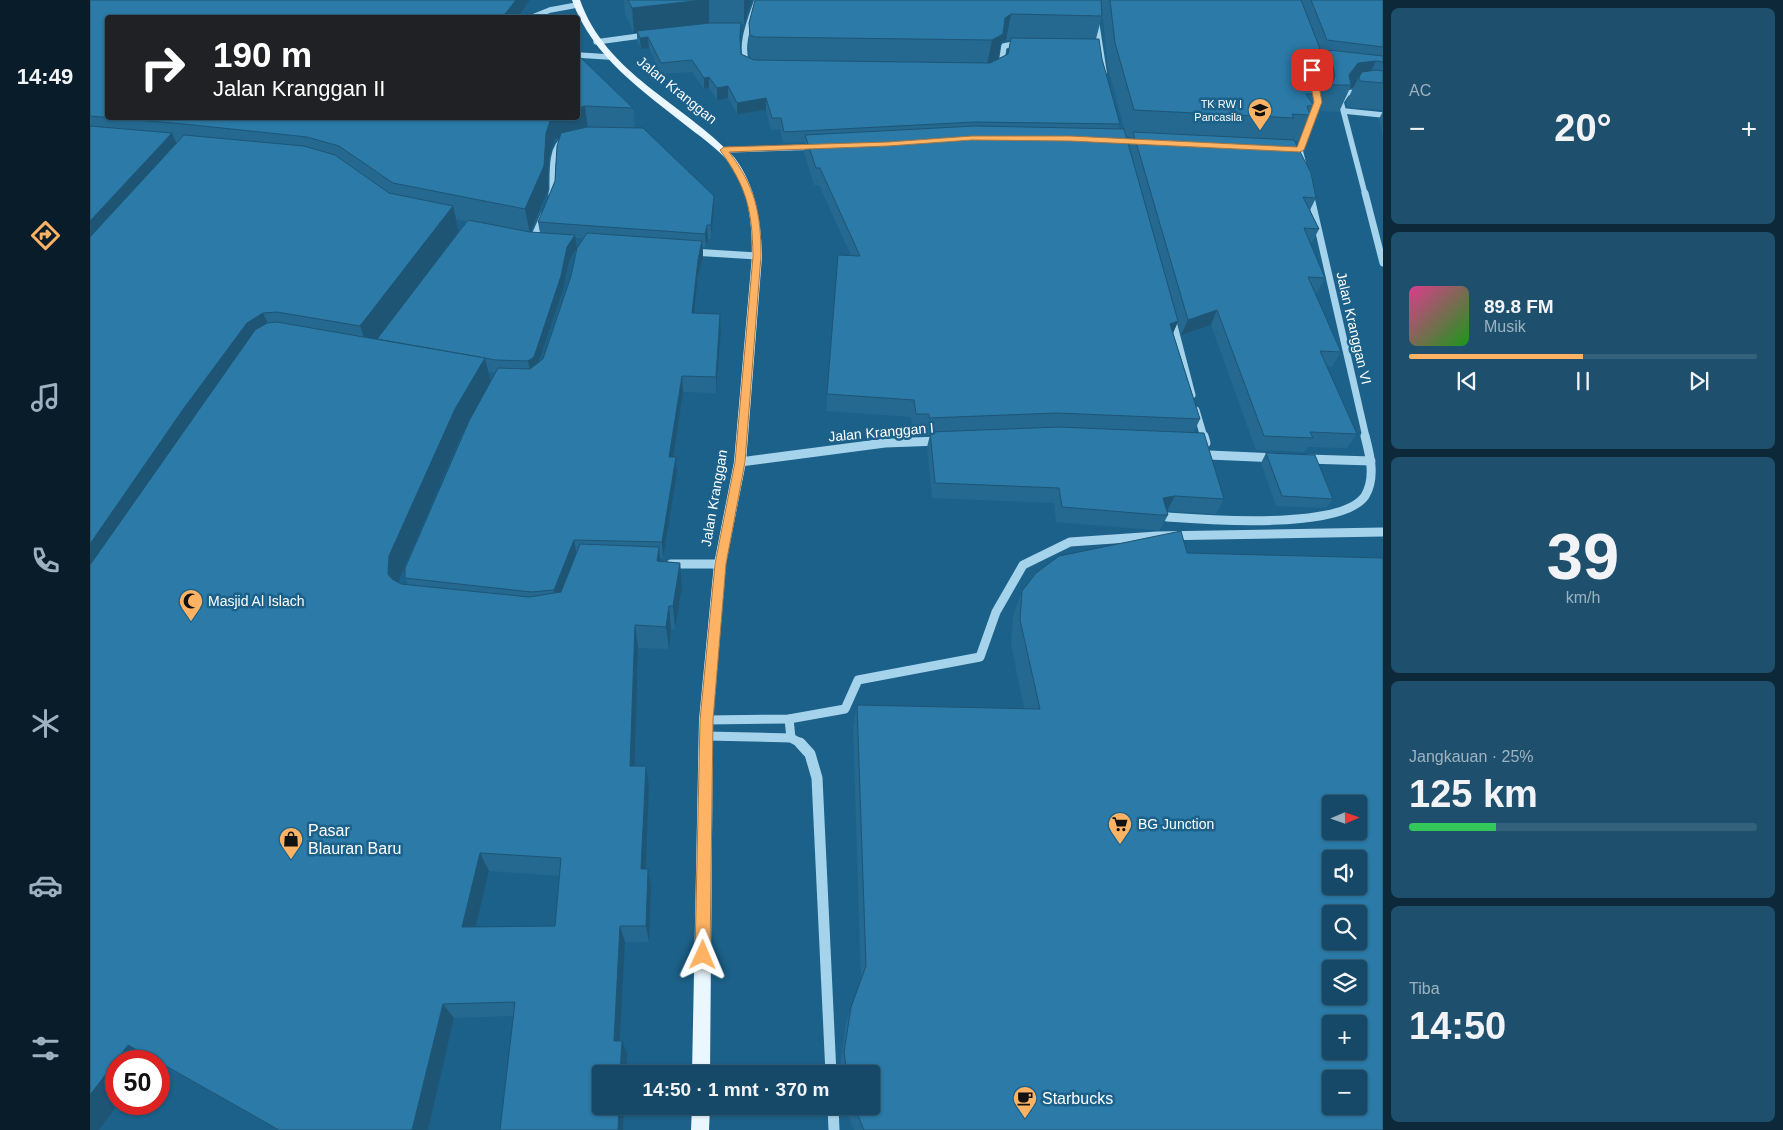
<!DOCTYPE html>
<html lang="id">
<meta charset="utf-8">
<style>
:root{--surface:#154967;--page:#1e506d;--text:#f1f3f6;--muted:#9db2c0;--line:#34617b;--accent:#fdb363}
body{margin:0;font-family:Arial,sans-serif;background:var(--page);color:var(--text);height:100vh;display:flex;flex-direction:column;font-size:19px;white-space:nowrap}
*{box-sizing:border-box;margin:0}
p{font-size:16px;color:var(--muted)}
.icon{flex:none;width:28px;height:28px;fill:none;stroke:currentColor;stroke-width:2;stroke-linecap:round;stroke-linejoin:round}
.map{position:relative;flex:1;overflow:hidden}
.details{display:flex;flex-direction:column;gap:8px;padding:8px;background:#0c2839;width:400px}
.details>*{flex:none}
.top-card{position:absolute;left:15px;top:15px;width:475px;height:105px;border-radius:5px;box-shadow:0 1px 4px #0004,0 0 0 1px var(--line);background:#202124;color:#fff;overflow:hidden}
.needle{width:32px;rotate:88deg}
.fabs{position:absolute;left:1232px;top:795px;display:grid;gap:10px}
.fabs a{display:grid;place-items:center;width:45px;height:45px;border-radius:5px;background:var(--surface);box-shadow:0 1px 4px #0004,0 0 0 1px var(--line);font-size:25px}
.speed{position:absolute;left:15px;top:1050px;display:flex;gap:10px;font-size:25px;font-weight:700;text-align:center}
.speed>*{display:grid;place-content:center;width:65px;height:65px;border-radius:50%;background:var(--surface);box-shadow:0 1px 4px #0004,0 0 0 1px var(--line);line-height:1}
.speed .limit{border:8px solid #d22;background:#fff;color:#111}
.pin{position:absolute;display:grid;place-items:center;width:42px;height:42px;color:#fff;margin:-21px;border-radius:10px;box-shadow:0 2px 8px #0006}
.me{position:absolute;width:55px;margin:-28px;rotate:1deg;stroke-linejoin:round;filter:drop-shadow(0 0 4px #0008)}
.turn{display:flex;align-items:center;gap:18px;height:105px;padding:0 25px;font-size:22px}
.turn .icon{width:65px;height:65px;stroke-width:2.5}
.turn b{display:block;font-size:35px;line-height:42px}
.big{font-size:38px;font-weight:800;line-height:1.1}
.details .widget{flex:1;display:flex;flex-direction:column;justify-content:center;gap:8px;min-width:0;padding:0 18px;border-radius:8px;background:var(--page)}
.details .dial{align-items:center;gap:0}
.dial b{font-size:65px;line-height:1}
.song{display:flex;align-items:center;gap:15px}
.cover{width:60px;height:60px;border-radius:8px;background:linear-gradient(135deg,hsl(330 70% 55%),hsl(120 70% 35%))}
.played{height:5px;border-radius:2px;background:linear-gradient(90deg,var(--accent) 50%,var(--line) 50%)}
.keys{display:flex;justify-content:space-around;direction:ltr}
.heat{display:flex;justify-content:space-between;align-items:center;font-size:28px;direction:ltr}
.charge{height:8px;border-radius:4px;background:linear-gradient(90deg,#34c759 25%,var(--line) 0)}
.trip{position:absolute;left:502px;top:1065px;width:288px;height:50px;border-radius:5px;background:var(--surface);box-shadow:0 1px 4px #0004,0 0 0 1px var(--line);font-weight:800;line-height:50px;text-align:center}
main{display:flex;flex:1;min-height:0}
.tabs{display:flex;flex-direction:column;width:90px;justify-content:space-around;align-items:center;background:#081d29;color:var(--muted)}
.tabs .icon{width:35px;height:35px}
.tabs .on{color:var(--accent)}
.tabs b{font-size:22px;color:var(--text)}
.map>svg:first-child{display:block}
.lines{fill:none;stroke-linecap:round;stroke-linejoin:round}
.minor-far3{stroke:#a6d3ec;stroke-width:5.5}
.minor-far2{stroke:#a6d3ec;stroke-width:7}
.minor-far1{stroke:#a6d3ec;stroke-width:9}
.minor{stroke:#a6d3ec;stroke-width:11}
.major{fill:#ebf7ff;fill-rule:evenodd}
.wall{fill:#256990;fill-rule:evenodd}
.shaded-wall{fill:#1e5575}
.building{fill:#2b7aa7;stroke:#1e5575;fill-rule:evenodd}
.route{fill:#fdb363;stroke:#a47440}
.labels{text-anchor:middle;stroke-width:5;stroke-linejoin:round;paint-order:stroke}
.far-poi-label{font-size:11px;fill:#fff;stroke:#1c6189;text-anchor:end}
.street-label{font-size:14px;fill:#fff;stroke:#1c6189}
.poi-label{font-size:14px;fill:#fff;stroke:#1c6189;text-anchor:start}
.near-poi-label{font-size:16px;fill:#fff;stroke:#1c6189;text-anchor:start}
</style>
<main>
<nav class="tabs">
<b>14:49</b>
<svg class="icon on" aria-label="directions" viewBox="0 0 24 24"><path d="M12 3l9 9-9 9-9-9zM9 14v-3h6M13 9l2 2-2 2"/></svg>
<svg class="icon" aria-label="music" viewBox="0 0 24 24"><path d="M9 18V5l10-2v13"/><circle cx="6" cy="18" r="3"/><circle cx="16" cy="16" r="3"/></svg>
<svg class="icon" aria-label="phone" viewBox="0 0 24 24"><path d="M5 4h4l2 5-3 2q2 4 5 5l2-3 5 2v4C11 20 4 13 5 4z"/></svg>
<svg class="icon" aria-label="climate" viewBox="0 0 24 24"><path d="M12 3v18M4 7l16 10M4 17L20 7"/></svg>
<svg class="icon" aria-label="car" viewBox="0 0 24 24"><path d="M5 17H2v-5l4-1 3-4h7l3 4 3 1v5h-3M9 17h6M6 11h13"/><circle cx="7" cy="17" r="2"/><circle cx="17" cy="17" r="2"/></svg>
<svg class="icon" aria-label="filters" viewBox="0 0 24 24"><path d="M4 7h16M4 17h16"/><circle cx="9" cy="7" r="2"/><circle cx="15" cy="17" r="2"/></svg>
</nav>
<div class="map">
<svg width="1293" height="1130" viewBox="0 0 1293 1130">
<rect width="100%" height="100%" fill="#1c6189"/>
<g class="lines">
<g class="minor-far3">
<path d="M1006,0L1007,26L1014,72"/>
<path d="M440,18L460,10L487,5"/>
<path d="M506,42L557,35"/>
<path d="M488,55L519,57"/>
<path d="M657,64C649,44 661,19 667,0"/>
<path d="M911,66L914,46L930,43"/>
<path d="M1254,111L1293,115"/>
<path d="M634,150L726,147"/>
<path d="M1214,166L1210,150L1228,102L1225,85"/>
<path d="M462,194C463,178 459,147 475,139"/>
<path d="M1275,194L1251,102L1257,93L1273,91L1293,94"/>
</g>
<g class="minor-far2">
<path d="M1220,193L1276,437"/>
<path d="M1275,193L1293,263"/>
<path d="M462,196V193"/>
<path d="M443,240L454,215"/>
<path d="M602,252L667,256"/>
<path d="M1082,318L1102,395"/>
<path d="M1106,410L1114,437"/>
</g>
<g class="minor-far1">
<path d="M1114,436L1116,443"/>
<path d="M1119,455L1186,458"/>
<path d="M1217,459L1281,461"/>
<path d="M650,462L795,443L850,441"/>
<path d="M1077,517C1117,520 1251,530 1275,496C1286,478 1280,455 1275,436"/>
<path d="M581,564H630"/>
<path d="M699,719L701,738"/>
<path d="M616,720L699,719L755,709L768,680L890,657L906,612L933,565L980,542L1067,536L1293,532"/>
<path d="M616,736L701,738L712,744"/>
</g>
<g class="minor">
<path d="M710,743L720,754L727,778L741,1074"/>
<path d="M743,1106L744,1130"/>
</g>
<g class="major">
<path d="M482,0H490C516,74 593,103 644,157C666,186 671,220 672,256L656,462L636,564L623,720L620,1074H602L609,720L624,564L644,462L662,256C662,226 660,198 645,171C634,153 615,140 598,127C553,91 502,57 482,0Z"/>
<path d="M602,1106H620L619,1130H601Z"/>
</g>
</g>
<g class="wall">
<path d="M0,0H440L430,14L18,18L488,55L543,108L545,128L624,196V210L621,239H618L616,247H613V257L608,276L605,314H630L631,331L626,393L593,392L583,457H586L587,473L573,558H570V561L590,563L592,587L585,629H581L579,649L548,648L544,766L559,786L555,869L561,887L559,942H535L529,1041L537,1053L511,1106H534L533,1130L423,1016L364,1018L338,1130H189L62,1059L0,1130ZM469,138L465,181L448,222L450,233L441,232L458,190L459,158L465,139ZM367,219L376,221L369,231ZM486,238H493L487,247ZM486,250L481,276L453,359L449,361L473,290L479,261ZM398,372L405,373L401,382ZM379,422L315,578L318,585L311,584L309,583V580L372,434ZM399,871L469,876L465,926L386,927Z"/>
<path d="M534,0H662L654,24H651L650,43L651,54L660,58L659,48V23L665,0L1012,16L1006,39L1030,124L1028,129L1036,136L1018,68L1011,0H1293V110L1257,107L1256,103L1263,88H1260L1249,112L1230,111L1233,101L1230,88L1223,104L1224,106L1220,114V115L1208,141H1204L1226,198L1220,210L1229,229L1222,243H1220L1235,278L1227,293H1225L1251,352L1242,367L1237,366L1267,434L1257,448L1217,447L1214,452L1166,450L1121,325L1091,335L1088,322L1083,333L1110,419L1104,432L1134,499L1126,514L1077,511L1078,515L1070,530H1063L966,522L964,503L842,498L837,447L840,435H836V431H823L821,417L736,411L748,255H761L729,185H724L714,152L715,142L693,143L690,129L681,130L676,110L647,114L638,98L627,100L619,88L614,89L602,72L571,74L559,48L551,49L547,42V33H544L535,14ZM916,40H921L918,54L908,59L911,43ZM1036,136L1042,137L1039,146Z"/>
<path d="M1293,111V138L1289,119Z"/>
<path d="M1176,453L1243,499L1236,508L1186,506L1171,463Z"/>
<path d="M1097,553L1293,1130H764L755,1109L754,1106H781V1074H751L750,1065L756,1022L771,980L763,728L767,705L934,708L921,644L923,616L932,591Z"/>
</g>
<g class="shaded-wall">
<path d="M421,0H440L430,14V18L415,14Z"/>
<path d="M613,0H619V24L547,31V33H544L542,8Z"/>
<path d="M654,0H662L654,24Z"/>
<path d="M921,14L916,40L911,43L908,59L897,65L902,40L915,18Z"/>
<path d="M651,23V34L650,48V37Z"/>
<path d="M558,37L559,48L551,49L550,38Z"/>
<path d="M1286,61L1276,81L1269,77L1263,88H1260L1261,85L1259,75L1268,63Z"/>
<path d="M619,77V88L614,89V78Z"/>
<path d="M638,86V98L627,100V88Z"/>
<path d="M676,98V110L647,114V103Z"/>
<path d="M495,106L498,130L465,139L459,158L458,190L440,234L435,209L456,133L461,118H488V108Z"/>
<path d="M82,133L93,158L0,262V221Z"/>
<path d="M624,196V210L621,239V225Z"/>
<path d="M363,206L369,231L279,351L270,326Z"/>
<path d="M617,225L618,239L616,247L615,234Z"/>
<path d="M485,235L487,248L479,261L473,290L446,370L441,375L438,361L477,247Z"/>
<path d="M612,241L613,257L608,276L603,330L602,313L608,260Z"/>
<path d="M1127,310L1121,325L1091,335L1098,320Z"/>
<path d="M173,313L185,338L0,596V544L94,408L157,323Z"/>
<path d="M630,314L631,331L626,393V377Z"/>
<path d="M1088,321L1081,338L1080,324Z"/>
<path d="M395,358L401,383L372,434L309,580V597L298,574L299,556L365,409Z"/>
<path d="M592,376L593,392L581,473L579,457Z"/>
<path d="M586,457L587,473L573,558L572,542Z"/>
<path d="M1085,496L1077,511L1066,513L1073,498Z"/>
<path d="M484,540L487,556L467,605L464,590Z"/>
<path d="M569,547L571,570L567,561Z"/>
<path d="M590,563L592,587L585,629L583,606Z"/>
<path d="M579,606L581,629L579,649L576,627Z"/>
<path d="M545,625L548,648L544,786L540,766Z"/>
<path d="M556,766L559,786L555,887L551,869Z"/>
<path d="M390,853L399,871L382,943L372,927Z"/>
<path d="M558,869L561,887L559,942L556,926Z"/>
<path d="M530,926L535,942L529,1053L524,1041Z"/>
<path d="M353,1004L364,1018L338,1130H322Z"/>
<path d="M532,1041L537,1053L536,1074H530Z"/>
<path d="M38,1045L62,1058L60,1061H26V1104H28L9,1130H0V1095Z"/>
<path d="M529,1106H534L533,1130H528Z"/>
</g>
<g class="building">
<path d="M0,0H426L415,14L432,16L430,18H18V118H461L456,133L454,166L435,209L303,183L249,146L217,137L94,124L0,116Z"/>
<path d="M538,0H613L542,8Z"/>
<path d="M665,0H1011L1012,16L921,14L915,18L913,34L902,40L665,37L660,35L659,23Z"/>
<path d="M1020,0H1211L1229,46L1235,76L1232,84H1219L1224,94H1216L1224,106H1217L1220,115L1202,114L1204,118L1044,110L1025,43Z"/>
<path d="M1221,0H1293V47L1237,40Z"/>
<path d="M620,23H651L650,37L651,54L664,60L900,63L918,54L921,38L1009,39L1012,59L1030,124L884,122L694,132L691,118H682L676,98L647,103L638,86L627,88L619,77L614,78L602,60L571,63L558,37L550,38L547,31Z"/>
<path d="M1239,50L1293,56V62L1286,61L1268,63L1259,75L1261,85H1242L1245,75Z"/>
<path d="M488,55L543,108L495,106L488,108Z"/>
<path d="M1286,70L1293,71V83L1270,81L1269,77L1272,72Z"/>
<path d="M0,126L82,133L0,221Z"/>
<path d="M885,126L1034,129L1088,321L1080,324L1110,419L967,413L839,418V414H826L824,400L737,394L748,255L770,256L730,168H726L715,135Z"/>
<path d="M497,127L553,128L624,196L621,225H617L615,234L448,222L465,181L467,146L471,133Z"/>
<path d="M1043,132L1204,140L1221,173L1226,198L1213,197L1229,229L1214,228L1235,278L1218,277L1251,352L1230,351L1267,434L1220,432L1223,438L1174,436L1127,310L1098,320Z"/>
<path d="M94,135L214,146L245,155L299,193L363,206L270,326L187,312L173,313L157,323L94,408L0,544V237Z"/>
<path d="M378,220L440,232L485,235L477,247L471,276L444,357L438,361L406,360L287,339Z"/>
<path d="M497,233L612,241L608,260L602,313L630,314L626,377L592,376L579,457H586L572,542L484,540L464,590L441,592L315,578V568L379,421L408,368L440,369L453,359L481,276L487,248Z"/>
<path d="M187,322L395,358L365,409L299,556L298,574L302,579L311,584L439,597L471,592L490,544L569,547L567,561L590,563L583,606H579L576,627L545,625L540,766H556L551,869H558L556,926H530L524,1041H532L530,1074H511V1106H529L528,1130H410L425,1002L353,1004L322,1130H189L69,1062V1061H67L38,1045L0,1095V565L165,330L177,323ZM390,853L471,858L465,926L372,927Z"/>
<path d="M968,427L1114,433L1134,499L1085,496L1073,498L1078,515H1070L972,507L969,488L845,483L840,432Z"/>
<path d="M1176,453L1225,455L1243,499L1192,496Z"/>
<path d="M1091,531L1097,553L1293,558V1130H774L764,1106H781V1074H757L754,1052L761,1007L776,966L767,705L950,709L930,620L932,591L946,573L969,556ZM1241,804H1269V831H1241ZM1241,859H1269V886H1241ZM1241,914H1269V941H1241ZM1241,969H1269V996H1241ZM1241,1024H1269V1051H1241ZM1241,1079H1269V1106H1241Z"/>
</g>
<path class="route" d="M1222,67L1226,70L1232,102L1214,150L1210,152L980,141L882,140L798,146L639,152C665,186 671,213 671,256L655,462L636,564L623,720L620,955L618,960L613,962L608,960L605,955L610,720L625,564L645,462L663,256C662,209 657,188 630,150L634,147L798,142L882,136H980L1207,147L1224,102L1218,70Z"/>
<defs>
<g id="school-pin" transform="scale(1.25)"><path d="M0 17L-7.5 6A9.5 9.5 0 1 1 7.5 6Z" fill="#fdb363" stroke="#1c6189"/><path d="M0-5L7-2L0 1L-7-2ZM-4 1L0 2.5L4 1V4Q0 6-4 4Z" fill="#111"/></g>
<g id="mosque-pin" transform="scale(1.25)"><path d="M0 17L-7.5 6A9.5 9.5 0 1 1 7.5 6Z" fill="#fdb363" stroke="#1c6189"/><path d="M3.5-4.9A6 6 0 1 0 3.5 4.9A5 5 0 1 1 3.5-4.9Z" fill="#111"/></g>
<g id="supermarket-pin" transform="scale(1.25)"><path d="M0 17L-7.5 6A9.5 9.5 0 1 1 7.5 6Z" fill="#fdb363" stroke="#1c6189"/><path d="M-6-5.5h2.5l.6 2H6L4.5 2H-2.5L-4.4-4H-6ZM-1.5 3.2a1.3 1.3 0 1 0 .1 0ZM3 3.2a1.3 1.3 0 1 0 .1 0Z" fill="#111"/></g>
<g id="shop-pin" transform="scale(1.25)"><path d="M0 17L-7.5 6A9.5 9.5 0 1 1 7.5 6Z" fill="#fdb363" stroke="#1c6189"/><path d="M-5-2.5h2.3a2.7 3.5 0 0 1 5.4 0H5L5.5 6h-11ZM-1.5-2.5h3a1.5 2.3 0 0 0-3 0Z" fill="#111"/></g>
<g id="cafe-pin" transform="scale(1.25)"><path d="M0 17L-7.5 6A9.5 9.5 0 1 1 7.5 6Z" fill="#fdb363" stroke="#1c6189"/><path d="M-5.5-4.5H6V0H3Q3 3.5 0 3.5H-2.5Q-5.5 3.5-5.5 0ZM3-3.2v2h1.7v-2ZM-6 4.5H4V6H-6Z" fill="#111"/></g>
</defs>
<g fill-rule="evenodd">
<use href="#school-pin" x="1170" y="110"/>
<use href="#mosque-pin" x="101" y="601"/>
<use href="#supermarket-pin" x="1030" y="824"/>
<use href="#shop-pin" x="201" y="839"/>
<use href="#cafe-pin" x="935" y="1098"/>
</g>
<g class="labels">
<g class="far-poi-label">
<text x="1152" y="108">TK RW I<tspan x="1152" dy="13">Pancasila</tspan></text>
</g>
<g class="street-label">
<text transform="translate(587 90) rotate(39)" y="5">Jalan Kranggan</text>
<text transform="translate(1264 328) rotate(77)" y="5">Jalan Kranggan VI</text>
<text transform="translate(791 432) rotate(-5)" y="5">Jalan Kranggan I</text>
<text transform="translate(624 498) rotate(-80)" y="5">Jalan Kranggan</text>
</g>
<g class="poi-label">
<text x="118" y="606">Masjid Al Islach</text>
<text x="1048" y="829">BG Junction</text>
</g>
<g class="near-poi-label">
<text x="218" y="836">Pasar<tspan x="218" dy="18">Blauran Baru</tspan></text>
<text x="952" y="1104">Starbucks</text>
</g>
</g>
</svg>
<div class="fabs">
<a><svg class="needle" viewBox="-14 -14 28 28"><path d="M0-13l5 13h-10z" fill="#e53935"/><path d="M0 13l5-13h-10z" fill="#9db2c0"/></svg></a>
<a><svg class="icon" aria-label="sound" viewBox="0 0 24 24"><path d="M4 9h4l5-4v14l-5-4H4zM17 9q2 3 0 6"/></svg></a>
<a><svg class="icon" aria-label="search" viewBox="0 0 24 24"><circle cx="10" cy="10" r="6"/><path d="M15 15l6 6"/></svg></a>
<a><svg class="icon" aria-label="layers" viewBox="0 0 24 24"><path d="M12 4l9 5-9 5-9-5zM3 14l9 5 9-5"/></svg></a>
<a>+</a>
<a>−</a>
</div>
<div class="speed"><div class="limit">50</div></div>
<div class="pin" style="left:1222px;top:70px;background:#d93025"><svg class="icon" aria-label="arrive" viewBox="0 0 24 24"><path d="M6 21V4h12l-3 4 3 4H6"/></svg></div>
<svg class="me" style="left:613px;top:955px" viewBox="-20 -20 40 40"><path d="M0-17L14 15 0 8-14 15z" fill="#fdb363" stroke="#fff" stroke-width="4"/></svg>
<div class="trip">14:50 · 1 mnt · 370 m</div>
<div class="top-card">
<div class="turn"><svg class="icon" aria-label="right" viewBox="0 0 24 24"><path d="M7 20v-9h11M14 6l5 5-5 5"/></svg><div><b>190 m</b>Jalan Kranggan II</div></div>
</div>
</div>
<section class="details">
<div class="widget"><p>AC</p>
<div class="heat"><a>−</a><b class="big">20°</b><a>+</a></div>
</div>
<div class="widget">
<div class="song"><i class="cover"></i><div><b>89.8 FM</b><p>Musik</p></div></div>
<div class="played"></div>
<div class="keys"><svg class="icon" aria-label="previous" viewBox="0 0 24 24"><path d="M18 5L8 12l10 7zM5 5v14"/></svg><svg class="icon" aria-label="pause" viewBox="0 0 24 24"><path d="M8 5v14M16 5v14"/></svg><svg class="icon" aria-label="next" viewBox="0 0 24 24"><path d="M6 5l10 7-10 7zM19 5v14"/></svg></div>
</div>
<div class="widget dial"><b>39</b><p>km/h</p></div>
<div class="widget"><p>Jangkauan · 25%</p><b class="big">125 km</b><div class="charge"></div></div>
<div class="widget"><p>Tiba</p><b class="big">14:50</b></div>
</section>
</main>
